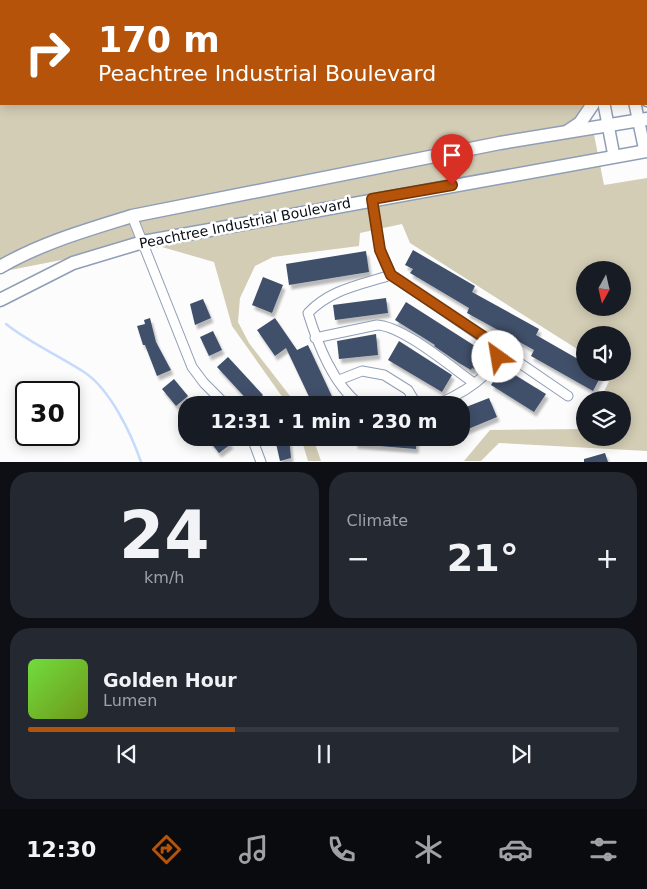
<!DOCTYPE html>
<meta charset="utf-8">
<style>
:root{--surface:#171b24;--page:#242831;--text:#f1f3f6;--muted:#9ea1a6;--line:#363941;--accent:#b45309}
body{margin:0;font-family:"DejaVu Sans",sans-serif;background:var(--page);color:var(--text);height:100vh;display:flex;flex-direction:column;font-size:19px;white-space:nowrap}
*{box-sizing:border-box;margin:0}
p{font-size:16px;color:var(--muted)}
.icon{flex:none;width:28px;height:28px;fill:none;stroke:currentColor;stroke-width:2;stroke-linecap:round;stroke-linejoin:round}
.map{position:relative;height:462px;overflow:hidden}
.panel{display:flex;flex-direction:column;gap:10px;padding:10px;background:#0d0f14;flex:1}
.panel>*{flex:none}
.hud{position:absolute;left:0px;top:0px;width:648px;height:105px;box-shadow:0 2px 12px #0003;background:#b45309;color:#fff;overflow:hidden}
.needle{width:32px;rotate:188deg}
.fabs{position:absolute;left:576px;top:261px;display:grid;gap:10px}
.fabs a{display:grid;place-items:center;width:55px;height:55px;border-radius:50%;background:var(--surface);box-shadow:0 2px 12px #0003;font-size:25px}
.speed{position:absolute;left:15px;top:381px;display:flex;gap:10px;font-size:25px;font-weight:700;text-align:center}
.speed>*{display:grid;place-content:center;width:65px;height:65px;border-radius:50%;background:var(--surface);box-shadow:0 2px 12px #0003;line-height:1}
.speed .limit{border:2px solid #111;border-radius:8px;background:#fff;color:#111}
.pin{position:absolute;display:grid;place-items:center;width:42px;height:42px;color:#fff;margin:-51px -21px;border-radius:50% 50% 50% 0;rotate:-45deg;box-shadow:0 0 5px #0007}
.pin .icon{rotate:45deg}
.me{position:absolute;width:55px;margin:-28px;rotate:328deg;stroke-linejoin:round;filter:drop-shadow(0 0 4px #0008)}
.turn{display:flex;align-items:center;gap:18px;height:105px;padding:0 15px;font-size:22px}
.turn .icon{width:65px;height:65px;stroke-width:2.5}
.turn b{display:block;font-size:35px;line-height:42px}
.big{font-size:38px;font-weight:600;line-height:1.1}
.panel .card{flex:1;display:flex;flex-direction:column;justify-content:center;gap:8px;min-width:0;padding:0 18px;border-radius:20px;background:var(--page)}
.panel .dial{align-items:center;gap:0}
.dial b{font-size:65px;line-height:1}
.song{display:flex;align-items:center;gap:15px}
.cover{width:60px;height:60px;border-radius:8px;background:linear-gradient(135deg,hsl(100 70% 55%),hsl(80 70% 35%))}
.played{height:5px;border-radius:2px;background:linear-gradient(90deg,var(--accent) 35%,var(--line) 35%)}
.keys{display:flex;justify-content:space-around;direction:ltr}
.heat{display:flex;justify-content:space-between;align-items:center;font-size:28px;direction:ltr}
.panel .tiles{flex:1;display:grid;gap:10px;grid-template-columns:1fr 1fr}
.card:last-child{grid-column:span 2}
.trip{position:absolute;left:178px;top:396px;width:292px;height:50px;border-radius:20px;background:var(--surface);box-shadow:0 2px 12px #0003;font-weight:600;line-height:50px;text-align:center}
.tab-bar{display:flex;height:80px;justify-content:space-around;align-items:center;background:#090b0e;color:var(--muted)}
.tab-bar .icon{width:35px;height:35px}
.tab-bar .selected{color:var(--accent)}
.tab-bar b{font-size:22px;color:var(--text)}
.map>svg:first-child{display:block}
.green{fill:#d3cdb5;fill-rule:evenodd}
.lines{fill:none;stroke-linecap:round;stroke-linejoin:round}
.stream{stroke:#c6dbfc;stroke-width:2.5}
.building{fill:#3f506b;filter:url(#shadow)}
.minor-casing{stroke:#8f9eb6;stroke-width:11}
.major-casing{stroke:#8f9eb6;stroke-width:14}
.highway-casing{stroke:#8f9eb6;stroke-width:15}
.minor{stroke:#fff;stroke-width:9}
.major{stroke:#fff;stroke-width:11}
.highway{stroke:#fff;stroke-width:12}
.rail-casing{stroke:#62656a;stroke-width:4.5}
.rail{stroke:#fff;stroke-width:2.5;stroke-dasharray:8;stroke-linecap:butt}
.route-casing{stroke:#753606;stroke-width:12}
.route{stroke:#b45309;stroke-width:9}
.labels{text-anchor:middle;stroke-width:5;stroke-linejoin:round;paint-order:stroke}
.street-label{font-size:14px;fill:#080d15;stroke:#fff}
</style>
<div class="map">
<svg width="647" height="462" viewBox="0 0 647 462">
<defs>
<filter id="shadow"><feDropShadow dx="2.5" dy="4.5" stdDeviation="1" flood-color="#0004"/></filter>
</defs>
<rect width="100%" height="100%" fill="#fcfcfc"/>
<g class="green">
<path d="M28,0H561L562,1H26Z"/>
<path d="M0,13L1,104H588L604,185L647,178V451L499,443L481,461H464L490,430L585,429V438H622V400H600L613,373L622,372V335H585V354L410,243L402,224L360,233L359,246L273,257L255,266L240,298L238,322L249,343L297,405H288L232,326L214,262L148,243L0,272ZM585,270H622V308H585Z"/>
<path d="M301,438H313L321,461H308Z"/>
</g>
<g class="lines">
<path class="stream" d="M6,324C30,343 58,355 84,372C110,389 131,433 141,462"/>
</g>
<g class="building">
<path d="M413,250L475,286L472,292L539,329L536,335L585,363V372H603L593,391L531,356L534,350L467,313L469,308L410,273L413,269L405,265Z"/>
<path d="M366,251L369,272L289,285L286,264Z"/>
<path d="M263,277L283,285L272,313L252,305Z"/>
<path d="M386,298L388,313L335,320L333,305Z"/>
<path d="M203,299L211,318L195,325L190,304Z"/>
<path d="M406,302L486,353L476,370L472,368L471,370L459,363L434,346L435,345L395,320Z"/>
<path d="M150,318L156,342L171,370L157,376L145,345H143L137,326L145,324L144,320Z"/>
<path d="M275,318L297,350L308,345L336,405H313L286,348L275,356L257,330Z"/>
<path d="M213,331L222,350L209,356L200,337Z"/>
<path d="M376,334L378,355L339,359L337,341Z"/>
<path d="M399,341L452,375L442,392L388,360Z"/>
<path d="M228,357L263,395L252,405L217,367Z"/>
<path d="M502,367L546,394L534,412L491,385Z"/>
<path d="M174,379L188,396L176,406L162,389Z"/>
<path d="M489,398L497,417L461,432V409Z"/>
<path d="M207,438H226L231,444L219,453Z"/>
<path d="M289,438L291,458L280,461L275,439Z"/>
<path d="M355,438H417L416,449L355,444Z"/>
<path d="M605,453L608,462H584V459Z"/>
</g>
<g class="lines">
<g class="minor-casing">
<g id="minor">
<path d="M372,199L380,250L391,275L568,396"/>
<path d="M132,216L192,367L204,383L226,405"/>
<path d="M315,338L377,325C403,326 451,367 474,383"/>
<path d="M339,380L362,371L384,375L408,390L417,405"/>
<path d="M360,405C333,384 318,345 308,313C331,289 360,285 391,275"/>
<path d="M434,405C454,399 506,370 496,345"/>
<path d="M252,438L261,462"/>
</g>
</g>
<g class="major-casing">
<g id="major">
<path d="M577,0V1"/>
<path d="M611,0L612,1"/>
<path d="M48,1L51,0"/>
<path d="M0,22L1,21"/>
<path d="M604,104L614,156"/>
<path d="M635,104L645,151"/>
</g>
</g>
<g class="highway-casing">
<g id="highway">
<path d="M646,99L647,100"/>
<path d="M568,131L580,123L593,104"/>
<path d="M0,267C41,243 87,230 132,216L500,143L647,119"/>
<path d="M0,300L73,263L143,242L647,151"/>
</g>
</g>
<use href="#minor" class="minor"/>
<use href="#major" class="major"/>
<use href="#highway" class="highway"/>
<g class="rail-casing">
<g id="rail">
<path d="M186,1L188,0"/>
<path d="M0,87L1,86"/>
</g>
</g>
<use href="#rail" class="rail"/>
</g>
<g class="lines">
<g class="route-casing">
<path id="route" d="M452,185L372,199L380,250L391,275L496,345L498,357"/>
</g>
<use href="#route" class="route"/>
</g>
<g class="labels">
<g class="street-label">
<text transform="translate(245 223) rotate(-11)" y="5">Peachtree Industrial Boulevard</text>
</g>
</g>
</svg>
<div class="fabs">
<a><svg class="needle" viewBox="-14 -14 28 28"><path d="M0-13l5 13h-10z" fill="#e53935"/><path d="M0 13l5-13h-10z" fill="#9ea1a6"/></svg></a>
<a><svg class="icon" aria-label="sound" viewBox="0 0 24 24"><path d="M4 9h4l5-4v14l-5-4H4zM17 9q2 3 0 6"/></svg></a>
<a><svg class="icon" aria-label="layers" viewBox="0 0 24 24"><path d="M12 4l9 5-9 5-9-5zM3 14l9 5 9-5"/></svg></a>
</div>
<div class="speed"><div class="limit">30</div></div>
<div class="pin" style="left:452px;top:185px;background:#d93025"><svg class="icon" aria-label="arrive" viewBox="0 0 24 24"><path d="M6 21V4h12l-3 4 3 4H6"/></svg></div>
<svg class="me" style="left:498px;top:357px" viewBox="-20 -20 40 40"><circle r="19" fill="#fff"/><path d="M0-13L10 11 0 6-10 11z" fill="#b45309"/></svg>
<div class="trip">12:31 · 1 min · 230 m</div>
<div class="hud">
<div class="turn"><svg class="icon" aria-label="right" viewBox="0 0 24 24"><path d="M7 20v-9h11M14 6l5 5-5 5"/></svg><div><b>170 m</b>Peachtree Industrial Boulevard</div></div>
</div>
</div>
<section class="panel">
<div class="tiles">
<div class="card dial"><b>24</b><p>km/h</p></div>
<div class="card"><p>Climate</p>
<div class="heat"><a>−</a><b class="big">21°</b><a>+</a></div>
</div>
<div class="card">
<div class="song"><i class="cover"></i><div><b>Golden Hour</b><p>Lumen</p></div></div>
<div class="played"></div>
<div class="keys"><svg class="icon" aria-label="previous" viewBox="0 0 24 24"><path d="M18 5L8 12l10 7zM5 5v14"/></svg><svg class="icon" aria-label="pause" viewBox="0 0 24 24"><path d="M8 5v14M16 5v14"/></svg><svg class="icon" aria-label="next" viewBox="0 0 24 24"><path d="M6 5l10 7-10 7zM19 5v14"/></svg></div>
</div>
</div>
</section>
<nav class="tab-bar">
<b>12:30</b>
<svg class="icon selected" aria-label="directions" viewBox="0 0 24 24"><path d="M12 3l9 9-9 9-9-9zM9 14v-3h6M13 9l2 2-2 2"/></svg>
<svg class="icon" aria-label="music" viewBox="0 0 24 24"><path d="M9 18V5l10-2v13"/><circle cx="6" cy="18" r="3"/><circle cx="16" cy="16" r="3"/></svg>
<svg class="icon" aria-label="phone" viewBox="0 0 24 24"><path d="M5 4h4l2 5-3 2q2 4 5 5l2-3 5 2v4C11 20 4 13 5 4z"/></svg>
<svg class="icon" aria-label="climate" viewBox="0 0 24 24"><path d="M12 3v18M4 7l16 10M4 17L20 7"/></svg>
<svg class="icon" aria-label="car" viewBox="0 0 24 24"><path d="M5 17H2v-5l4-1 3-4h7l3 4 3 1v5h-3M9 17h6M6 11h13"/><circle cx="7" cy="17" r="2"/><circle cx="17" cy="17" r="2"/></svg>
<svg class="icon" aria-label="filters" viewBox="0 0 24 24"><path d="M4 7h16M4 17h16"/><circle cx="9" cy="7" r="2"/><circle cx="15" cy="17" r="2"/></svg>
</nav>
